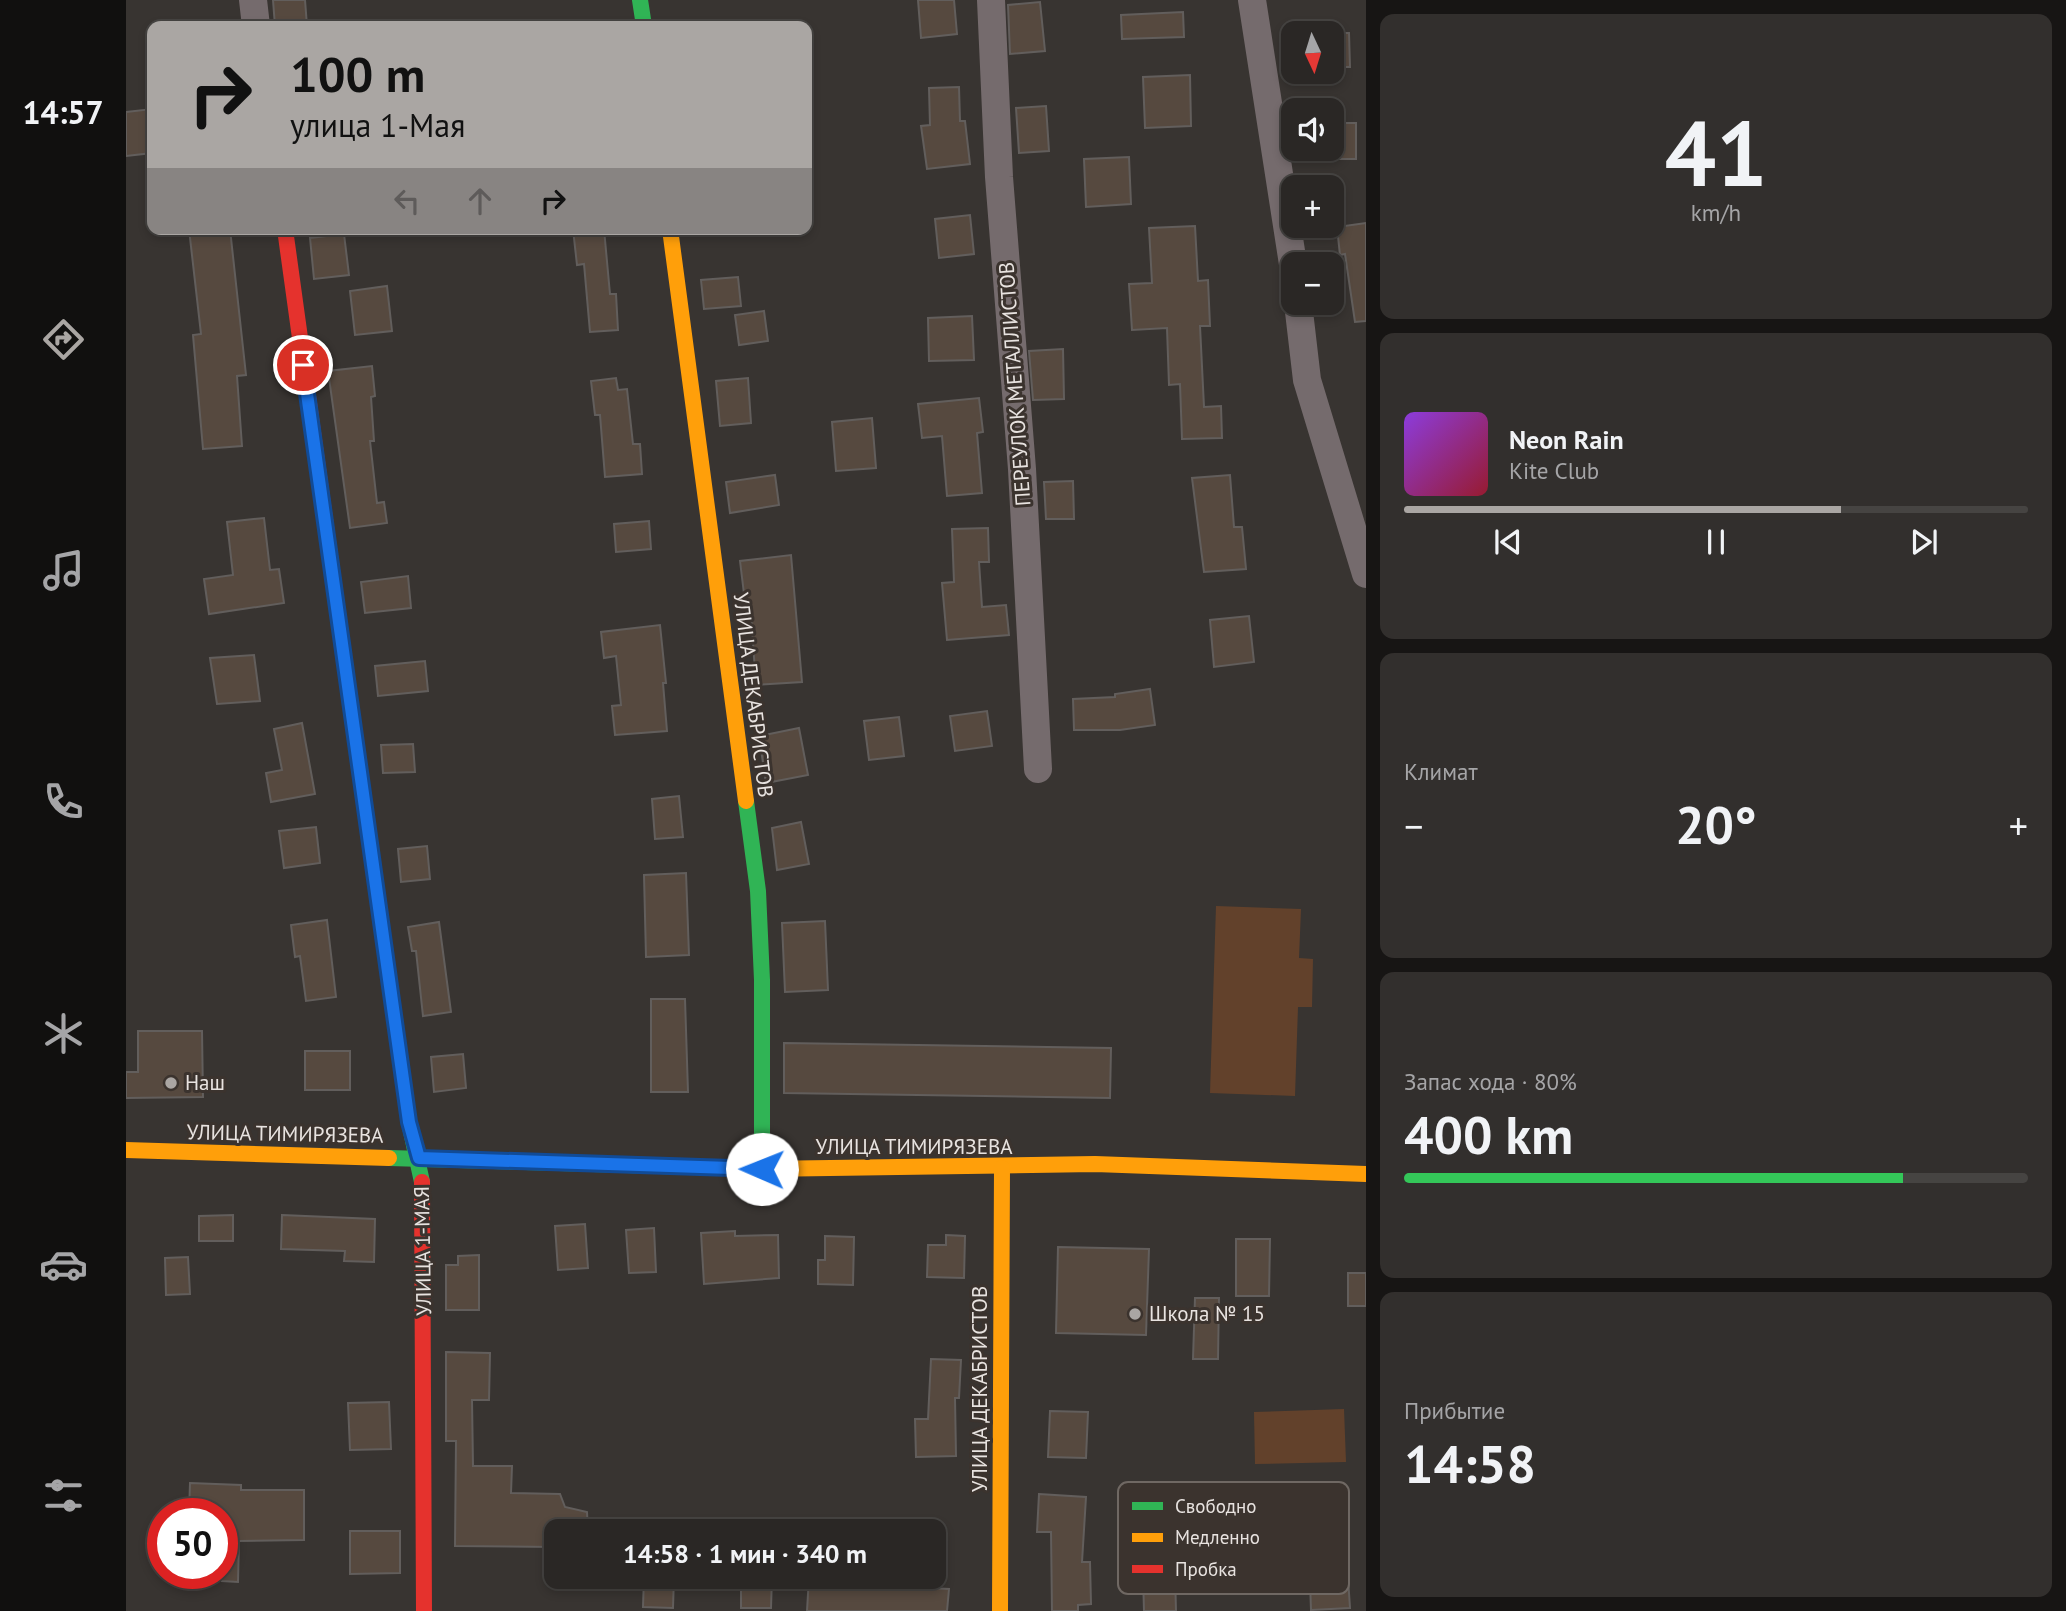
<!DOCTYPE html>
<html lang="ru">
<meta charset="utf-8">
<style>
:root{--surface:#2a2725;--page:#322f2d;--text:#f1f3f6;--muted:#a5a5a7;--line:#464442;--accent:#aaa6a3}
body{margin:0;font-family:"PT Sans",sans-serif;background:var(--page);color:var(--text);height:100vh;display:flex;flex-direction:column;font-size:26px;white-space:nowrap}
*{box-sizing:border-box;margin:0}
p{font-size:23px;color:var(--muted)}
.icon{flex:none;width:38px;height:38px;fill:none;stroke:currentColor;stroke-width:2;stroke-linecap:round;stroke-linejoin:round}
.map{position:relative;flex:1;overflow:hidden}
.sheet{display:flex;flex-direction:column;gap:14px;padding:14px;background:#171514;width:700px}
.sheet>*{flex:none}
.hud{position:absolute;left:21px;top:21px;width:665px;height:214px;border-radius:14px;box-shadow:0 4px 10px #0003,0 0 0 2px var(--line);background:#aaa6a3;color:#111;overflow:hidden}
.needle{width:46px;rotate:176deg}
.tools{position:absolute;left:1155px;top:21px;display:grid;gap:14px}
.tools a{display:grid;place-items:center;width:63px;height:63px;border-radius:14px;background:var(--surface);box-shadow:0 4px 10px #0003,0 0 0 2px var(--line);font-size:35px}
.speed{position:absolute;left:21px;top:1498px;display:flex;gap:14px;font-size:35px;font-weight:700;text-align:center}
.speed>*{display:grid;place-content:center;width:91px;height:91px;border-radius:50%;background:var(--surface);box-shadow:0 4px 10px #0003,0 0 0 2px var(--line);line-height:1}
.speed .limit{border:10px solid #d22;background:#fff;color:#111}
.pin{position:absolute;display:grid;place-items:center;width:60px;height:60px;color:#fff;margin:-30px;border:4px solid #fff;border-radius:50%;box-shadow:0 2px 7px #0007}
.me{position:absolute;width:77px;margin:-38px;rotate:271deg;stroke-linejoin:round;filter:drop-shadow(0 0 5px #0008)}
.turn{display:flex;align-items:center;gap:24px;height:147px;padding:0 28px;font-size:32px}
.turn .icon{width:91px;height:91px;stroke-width:2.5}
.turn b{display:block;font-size:49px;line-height:60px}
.lanes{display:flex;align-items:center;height:66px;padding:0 28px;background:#0003;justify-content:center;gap:35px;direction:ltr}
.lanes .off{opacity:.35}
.big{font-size:52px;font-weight:700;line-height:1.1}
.sheet .widget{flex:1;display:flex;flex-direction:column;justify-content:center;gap:10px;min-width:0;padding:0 24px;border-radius:14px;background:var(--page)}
.sheet .dial{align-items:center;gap:0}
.dial b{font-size:91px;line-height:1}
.song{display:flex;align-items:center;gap:21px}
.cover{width:84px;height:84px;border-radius:10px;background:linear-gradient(135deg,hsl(270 70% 55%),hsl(350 70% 35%))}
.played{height:7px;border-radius:4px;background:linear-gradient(90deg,var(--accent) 70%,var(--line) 70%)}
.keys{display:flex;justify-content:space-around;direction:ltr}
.heat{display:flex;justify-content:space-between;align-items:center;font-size:38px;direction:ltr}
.charge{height:10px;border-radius:5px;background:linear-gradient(90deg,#34c759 80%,var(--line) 0)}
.trip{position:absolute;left:418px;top:1519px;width:402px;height:70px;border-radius:14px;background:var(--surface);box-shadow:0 4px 10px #0003,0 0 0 2px var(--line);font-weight:700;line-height:70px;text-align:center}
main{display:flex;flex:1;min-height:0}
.tabs{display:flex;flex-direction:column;width:126px;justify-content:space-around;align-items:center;background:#11100f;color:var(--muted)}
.tabs .icon{width:49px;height:49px}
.tabs .current{color:var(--accent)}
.tabs b{font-size:32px;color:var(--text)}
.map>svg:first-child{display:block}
.green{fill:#62412b}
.building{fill:#56493f;stroke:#625e5c;stroke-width:2}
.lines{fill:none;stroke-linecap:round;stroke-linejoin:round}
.street{stroke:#756b6d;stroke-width:28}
.fast{stroke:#30b455;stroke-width:16}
.slow{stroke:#ff9f0a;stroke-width:16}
.jam{stroke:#e5322d;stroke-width:16}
.route-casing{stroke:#114b97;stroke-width:18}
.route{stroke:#1a73e8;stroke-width:12}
.poi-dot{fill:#aaa6a3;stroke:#3b332e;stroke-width:2.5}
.labels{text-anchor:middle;stroke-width:6;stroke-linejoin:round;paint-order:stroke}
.street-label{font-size:21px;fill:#e8e3e0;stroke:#3b332e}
.poi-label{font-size:21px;fill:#e8e3e0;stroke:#3b332e;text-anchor:start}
.key{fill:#3b332e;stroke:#6f6863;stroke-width:2}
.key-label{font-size:19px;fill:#e8e3e0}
</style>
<main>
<nav class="tabs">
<b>14:57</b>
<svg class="icon current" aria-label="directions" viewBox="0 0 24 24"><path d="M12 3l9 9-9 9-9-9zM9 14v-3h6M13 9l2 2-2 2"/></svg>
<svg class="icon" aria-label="music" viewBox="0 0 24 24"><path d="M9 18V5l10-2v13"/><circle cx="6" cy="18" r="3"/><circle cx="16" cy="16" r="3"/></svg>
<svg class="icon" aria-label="phone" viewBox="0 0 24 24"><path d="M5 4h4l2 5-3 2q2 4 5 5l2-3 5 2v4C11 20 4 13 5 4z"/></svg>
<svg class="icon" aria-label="climate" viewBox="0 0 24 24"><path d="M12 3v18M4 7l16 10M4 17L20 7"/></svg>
<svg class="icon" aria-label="car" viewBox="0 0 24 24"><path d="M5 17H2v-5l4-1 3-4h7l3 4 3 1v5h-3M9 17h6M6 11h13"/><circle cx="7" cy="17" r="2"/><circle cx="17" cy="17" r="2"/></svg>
<svg class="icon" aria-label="filters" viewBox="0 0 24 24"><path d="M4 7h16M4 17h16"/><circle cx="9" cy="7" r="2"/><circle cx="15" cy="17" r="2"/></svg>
</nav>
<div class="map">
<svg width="1240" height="1611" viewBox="0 0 1240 1611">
<rect width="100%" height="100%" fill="#383431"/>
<g class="green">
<path d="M1090,906L1175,909L1173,958L1187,959L1186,1007H1172L1169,1096L1084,1093Z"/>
<path d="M1218,1409L1220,1462L1129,1464L1128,1412Z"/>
</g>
<g class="building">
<path d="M147,0H179L181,26H149Z"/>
<path d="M792,0H828L831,34L795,38Z"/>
<path d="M914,2L919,51L884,54L882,5Z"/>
<path d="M1057,12L1058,37L996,39L995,15Z"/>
<path d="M1206,33H1223L1224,67H1206Z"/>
<path d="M1064,75L1065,126L1019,128L1017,77Z"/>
<path d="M833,87L834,121H839L844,164L801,169L795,126L804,125L803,88Z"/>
<path d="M920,106L923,151L893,153L890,108Z"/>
<path d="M26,109V153L0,156V112Z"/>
<rect x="1206" y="123" width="24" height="36"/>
<path d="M1003,157L1005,204L960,207L958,159Z"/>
<path d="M844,215L848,254L813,258L809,219Z"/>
<path d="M1240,223V321L1229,322L1219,254L1214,255L1211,227Z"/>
<path d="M1069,226L1072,281L1082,280L1084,326H1074L1078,407L1095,406L1096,438L1056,439L1054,384L1043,385L1041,328L1006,330L1003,284L1026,283L1023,228Z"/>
<path d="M63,229H104L120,375L111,376L116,446L77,449L67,335L75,334Z"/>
<path d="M447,229H478L484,294H490L492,330L464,332L458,264L451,265Z"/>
<path d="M218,234L223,275L188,279L184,238Z"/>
<path d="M612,277L615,306L578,309L575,280Z"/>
<path d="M261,286L266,331L229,335L224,291Z"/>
<path d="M638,311L642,341L613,345L609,315Z"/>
<path d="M846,316L848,360L803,361L802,318Z"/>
<path d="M937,349L938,399L907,400L903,351Z"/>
<path d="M246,366L249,396L245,397L248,441H244L251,503L258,502L261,523L224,528L202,371Z"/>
<path d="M490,378L492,390L501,389L507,444H514L516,474L479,477L474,415H469L465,381Z"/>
<path d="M622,378L625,423L594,426L590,381Z"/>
<path d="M853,398L857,432L851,433L856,493L821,496L816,436L796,438L792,404Z"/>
<path d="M746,418L750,468L710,471L706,422Z"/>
<path d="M649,475L653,505L604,513L600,482Z"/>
<path d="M1104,475L1108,527H1116L1120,569L1078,572L1066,478Z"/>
<path d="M947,481L948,519H920L918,482Z"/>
<path d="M138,518L144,570L153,569L158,603L83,614L78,579L107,575L101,522Z"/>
<path d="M523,521L525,549L490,552L488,524Z"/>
<path d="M862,528L863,562H853L856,607L880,605L883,635L821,640L816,583L828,582L826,529Z"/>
<path d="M665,555L676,682L630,685L624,601L619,602L614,561Z"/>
<path d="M282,576L285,608L239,613L235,582Z"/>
<path d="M1123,616L1128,662L1088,667L1084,620Z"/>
<path d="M534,625L540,683H537L541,731L489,735L486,706L495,705L490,656L478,658L475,632Z"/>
<path d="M128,655L134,701L91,704L84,658Z"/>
<path d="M299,661L302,691L252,696L249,666Z"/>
<path d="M1024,689L1029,725L994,730H948L947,699L989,697V694Z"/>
<path d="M861,711L866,746L829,751L824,716Z"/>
<path d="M773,717L778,756L743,760L738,721Z"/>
<path d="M176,723L189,794L145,802L140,773L156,770L148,729Z"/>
<path d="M673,728L682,775L640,783L633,736Z"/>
<path d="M287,744L289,772L257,773L255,745Z"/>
<path d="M553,796L557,837L529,839L526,799Z"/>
<path d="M675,822L683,864L651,870L646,828Z"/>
<path d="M190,827L194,863L158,868L153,831Z"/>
<path d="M301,846L304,879L275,882L272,849Z"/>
<path d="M560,873L563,955L520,957L518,875Z"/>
<path d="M201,920L210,997L180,1001L174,956L169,957L165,925Z"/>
<path d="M699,921L702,990L659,992L656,923Z"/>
<path d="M313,922L325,1012L297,1016L290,951H286L282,927Z"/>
<path d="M525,999H559L562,1092H525Z"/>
<path d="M12,1031H76L77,1097L0,1098V1072H12Z"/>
<path d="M658,1043L985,1048L984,1098L658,1093Z"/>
<rect x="179" y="1051" width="45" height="39"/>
<path d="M337,1054L340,1088L308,1092L305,1057Z"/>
<path d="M107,1215V1241H73V1216Z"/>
<path d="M156,1215L249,1219L248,1262L218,1261L219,1251L155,1249Z"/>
<path d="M459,1224L462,1268L432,1270L429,1226Z"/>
<path d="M528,1228L530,1272L503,1273L500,1230Z"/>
<path d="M609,1231V1236L652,1235L653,1278L578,1284L575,1233Z"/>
<path d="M820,1235L839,1236L838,1278L801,1277L802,1245H820Z"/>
<path d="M699,1236L728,1237L727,1285L692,1284V1260H699Z"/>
<path d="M1110,1239H1144L1143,1296H1110Z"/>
<path d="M932,1247L1023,1249L1020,1335L930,1333Z"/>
<path d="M353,1255V1310H320V1265H332V1256Z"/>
<path d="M62,1257L64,1294L40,1295L39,1258Z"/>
<rect x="1222" y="1273" width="18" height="33"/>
<path d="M1069,1298H1093L1092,1359H1067Z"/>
<path d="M320,1352L364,1353L363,1400H346L347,1466H386L385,1493L434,1494L439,1507L461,1512L462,1531H430V1547L329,1546L330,1441H320Z"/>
<path d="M805,1359L835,1360L833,1398H829L830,1456L790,1457L789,1419H802Z"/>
<path d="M263,1402L265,1449L224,1450L222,1403Z"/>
<path d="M924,1411L962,1412L960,1458L922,1457Z"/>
<path d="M64,1483L115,1485V1490H178V1540L113,1541L112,1582L96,1581V1514H63Z"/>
<path d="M913,1494L960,1497L956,1562H964L965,1604L952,1605V1611H926L925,1532H911Z"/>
<path d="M224,1531H274V1573L224,1574Z"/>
<path d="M1049,1574L1050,1611H1018L1017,1575Z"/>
<path d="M518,1577H548L547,1608L517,1607Z"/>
<path d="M615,1577H646L645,1608H615Z"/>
<path d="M683,1577H781V1587L823,1589L821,1611H681Z"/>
<path d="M1222,1578L1224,1608L1185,1610L1184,1581Z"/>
</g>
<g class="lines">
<g class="street">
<path d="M127,0L130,26"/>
<path d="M865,0L873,177L896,469L912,769"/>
<path d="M1126,0L1167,264"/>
<path d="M1172,303L1181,380L1240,574"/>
</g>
<g class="fast">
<path d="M514,0L518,26"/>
<path d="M210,599L283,1122L296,1182"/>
<path d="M620,801L632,891L636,980V1169"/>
<path d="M263,1158L636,1169"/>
</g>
<g class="slow">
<path d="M544,229L620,801"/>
<path d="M0,1150L263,1158"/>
<path d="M636,1169L969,1164L1240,1174"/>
<path d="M874,1611L876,1168"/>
</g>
<g class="jam">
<path d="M159,229L210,599"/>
<path d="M296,1182L298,1611"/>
</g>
</g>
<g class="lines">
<g class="route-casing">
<path id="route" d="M177,365L283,1122L293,1158L636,1169"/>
</g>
<use href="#route" class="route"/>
</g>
<g class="poi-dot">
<circle cx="45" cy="1083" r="7"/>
<circle cx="1009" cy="1314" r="7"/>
</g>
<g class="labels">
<g class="street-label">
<text transform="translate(889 384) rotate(-94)" y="7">ПЕРЕУЛОК МЕТАЛЛИСТОВ</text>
<text transform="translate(627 695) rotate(83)" y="7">УЛИЦА ДЕКАБРИСТОВ</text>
<text transform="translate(159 1134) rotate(1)" y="7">УЛИЦА ТИМИРЯЗЕВА</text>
<text x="788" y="1154">УЛИЦА ТИМИРЯЗЕВА</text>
<text transform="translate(297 1251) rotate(-91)" y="7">УЛИЦА 1-МАЯ</text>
<text transform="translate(854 1389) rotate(-90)" y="7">УЛИЦА ДЕКАБРИСТОВ</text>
</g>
<g class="poi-label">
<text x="59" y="1090">Наш</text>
<text x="1023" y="1321">Школа № 15</text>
</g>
</g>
<rect x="992" y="1482" width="231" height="112" rx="10" class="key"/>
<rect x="1006" y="1502" width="31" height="8" fill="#30b455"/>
<rect x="1006" y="1533" width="31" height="9" fill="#ff9f0a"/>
<rect x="1006" y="1565" width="31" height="8" fill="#e5322d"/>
<g class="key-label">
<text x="1049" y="1513">Свободно</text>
<text x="1049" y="1544">Медленно</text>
<text x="1049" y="1576">Пробка</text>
</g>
</svg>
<div class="tools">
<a><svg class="needle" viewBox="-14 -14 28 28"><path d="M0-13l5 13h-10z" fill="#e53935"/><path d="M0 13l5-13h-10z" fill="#a5a5a7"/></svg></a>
<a><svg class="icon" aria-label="sound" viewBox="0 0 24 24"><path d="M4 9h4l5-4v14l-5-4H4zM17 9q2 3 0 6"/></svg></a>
<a>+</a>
<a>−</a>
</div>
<div class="speed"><div class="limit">50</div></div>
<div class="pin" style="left:177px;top:365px;background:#d93025"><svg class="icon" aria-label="arrive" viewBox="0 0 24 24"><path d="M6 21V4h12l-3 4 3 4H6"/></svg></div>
<svg class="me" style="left:636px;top:1169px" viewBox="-20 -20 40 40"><circle r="19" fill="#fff"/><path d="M0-13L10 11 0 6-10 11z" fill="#1a73e8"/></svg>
<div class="trip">14:58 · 1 мин · 340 m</div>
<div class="hud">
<div class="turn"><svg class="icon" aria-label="right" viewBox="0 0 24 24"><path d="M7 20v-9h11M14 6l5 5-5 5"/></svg><div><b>100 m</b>улица 1-Мая</div></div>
<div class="lanes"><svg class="icon off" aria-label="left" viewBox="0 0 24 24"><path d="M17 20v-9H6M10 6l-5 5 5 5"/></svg><svg class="icon off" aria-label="ahead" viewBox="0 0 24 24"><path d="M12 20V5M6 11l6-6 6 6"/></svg><svg class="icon" aria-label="right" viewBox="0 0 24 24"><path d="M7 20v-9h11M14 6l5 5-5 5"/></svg></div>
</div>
</div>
<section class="sheet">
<div class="widget dial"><b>41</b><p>km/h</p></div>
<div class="widget">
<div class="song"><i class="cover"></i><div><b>Neon Rain</b><p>Kite Club</p></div></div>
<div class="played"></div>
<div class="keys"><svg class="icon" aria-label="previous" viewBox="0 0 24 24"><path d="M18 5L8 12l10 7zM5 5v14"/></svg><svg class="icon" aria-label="pause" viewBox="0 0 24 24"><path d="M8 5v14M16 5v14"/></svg><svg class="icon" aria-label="next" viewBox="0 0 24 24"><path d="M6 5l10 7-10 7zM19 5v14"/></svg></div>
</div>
<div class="widget"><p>Климат</p>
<div class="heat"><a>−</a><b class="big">20°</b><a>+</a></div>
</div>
<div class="widget"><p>Запас хода · 80%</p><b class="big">400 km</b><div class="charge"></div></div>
<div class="widget"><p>Прибытие</p><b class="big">14:58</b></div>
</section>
</main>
